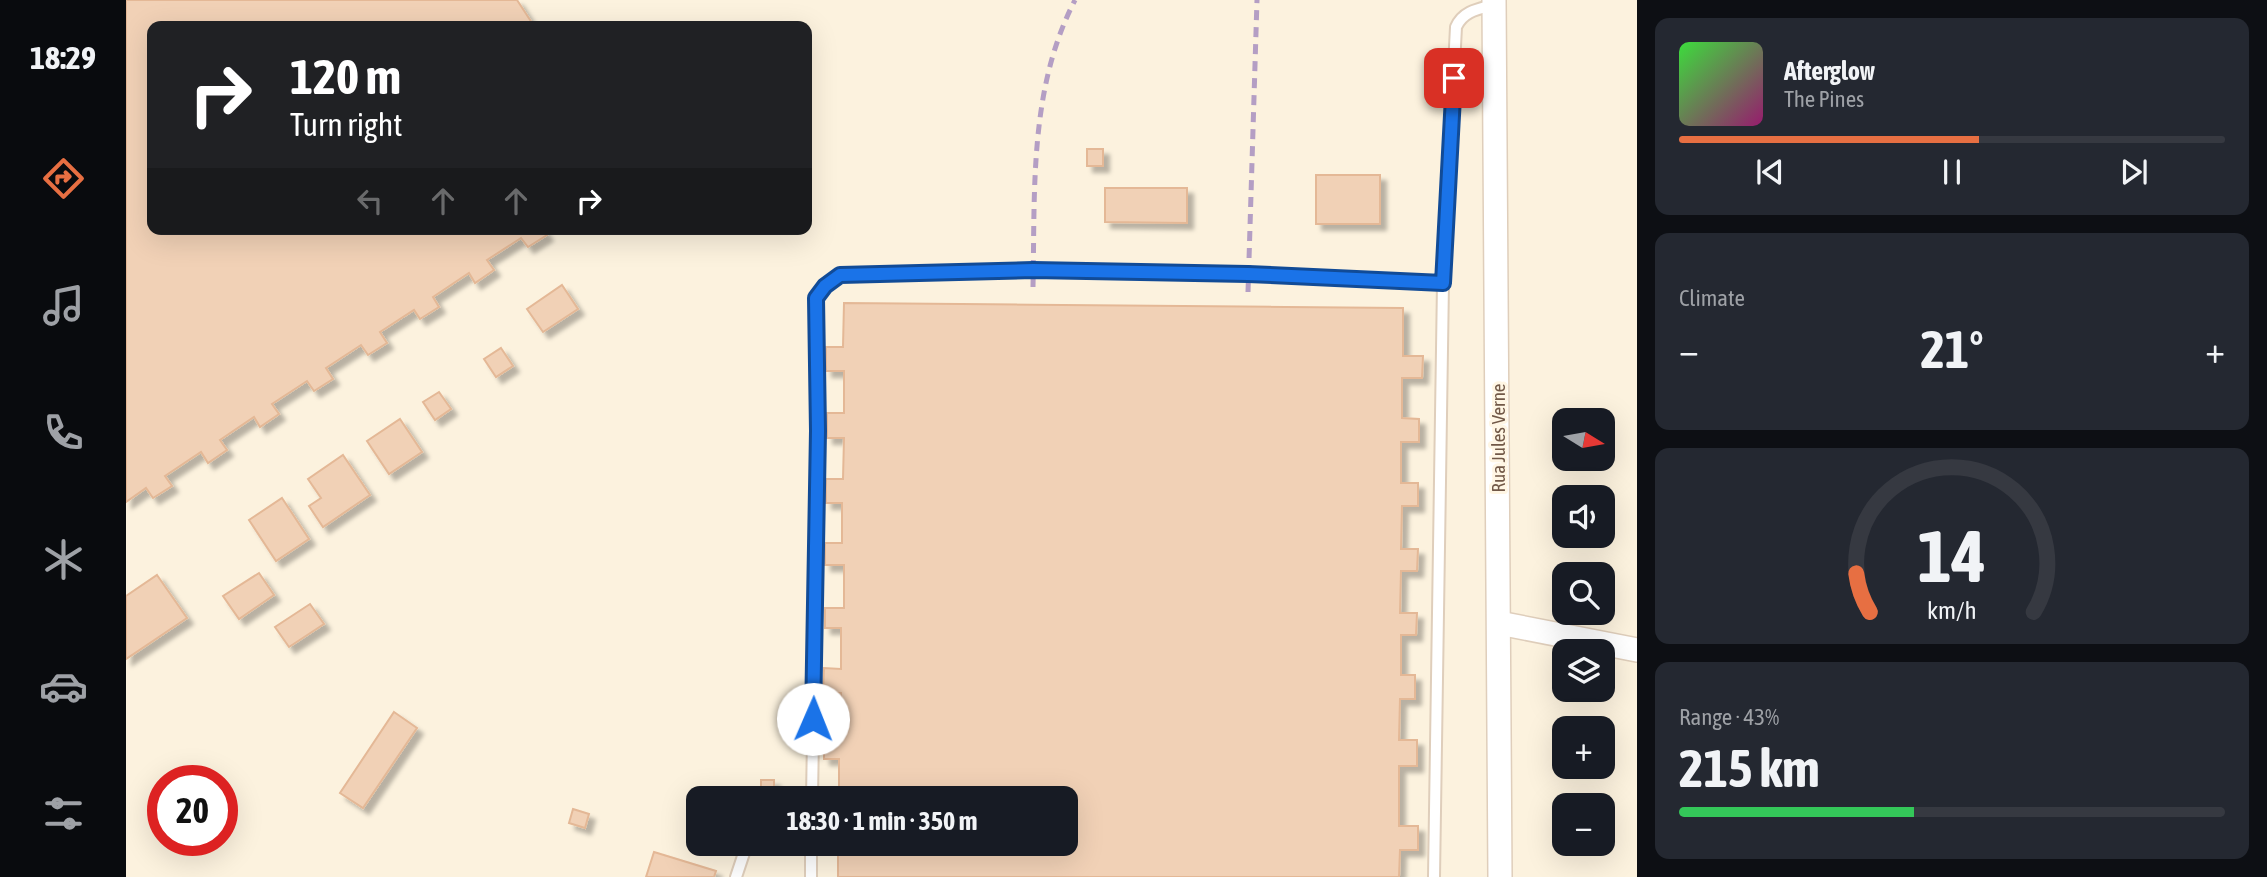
<!DOCTYPE html>
<meta charset="utf-8">
<style>
:root{--surface:#171b24;--page:#242831;--text:#f1f3f6;--muted:#9ea1a6;--line:#363941;--accent:#e76f42}
body{margin:0;font-family:"Asap Condensed",sans-serif;background:var(--page);color:var(--text);height:100vh;display:flex;flex-direction:column;font-size:26px;white-space:nowrap}
*{box-sizing:border-box;margin:0}
p{font-size:23px;color:var(--muted)}
.icon{flex:none;width:38px;height:38px;fill:none;stroke:currentColor;stroke-width:2;stroke-linecap:round;stroke-linejoin:round}
.map{position:relative;flex:1;overflow:hidden}
.panel{display:flex;flex-direction:column;gap:18px;padding:18px;background:#0d0f14;width:630px}
.panel>*{flex:none}
.guide{position:absolute;left:21px;top:21px;width:665px;height:214px;border-radius:14px;box-shadow:0 7px 28px #0002;background:#202124;color:#fff;overflow:hidden}
.needle{width:46px;rotate:101deg}
.fabs{position:absolute;left:1426px;top:408px;display:grid;gap:14px}
.fabs a{display:grid;place-items:center;width:63px;height:63px;border-radius:14px;background:var(--surface);box-shadow:0 7px 28px #0002;font-size:35px}
.speed{position:absolute;left:21px;top:765px;display:flex;gap:14px;font-size:35px;font-weight:700;text-align:center}
.speed>*{display:grid;place-content:center;width:91px;height:91px;border-radius:50%;background:var(--surface);box-shadow:0 7px 28px #0002;line-height:1}
.speed .limit{border:10px solid #d22;background:#fff;color:#111}
.pin{position:absolute;display:grid;place-items:center;width:60px;height:60px;color:#fff;margin:-30px;border-radius:14px;box-shadow:0 4px 10px #0006}
.me{position:absolute;width:77px;margin:-38px;rotate:1deg;stroke-linejoin:round;filter:drop-shadow(0 0 5px #0008)}
.turn{display:flex;align-items:center;gap:24px;height:147px;padding:0 28px;font-size:32px}
.turn .icon{width:91px;height:91px;stroke-width:2.5}
.turn b{display:block;font-size:49px;line-height:60px}
.lanes{display:flex;align-items:center;height:66px;padding:0 28px;background:#0003;justify-content:center;gap:35px;direction:ltr}
.lanes .off{opacity:.35}
.big{font-size:52px;font-weight:700;line-height:1.1}
.panel .tile{flex:1;display:flex;flex-direction:column;justify-content:center;gap:10px;min-width:0;padding:0 24px;border-radius:14px;background:var(--page)}
.panel .dial{align-items:center;gap:0}
.dial svg{height:182px;overflow:visible;fill:none;stroke:var(--line);stroke-width:7;stroke-linecap:round;text-anchor:middle}
.dial text{fill:var(--text);stroke:none}
.song{display:flex;align-items:center;gap:21px}
.cover{width:84px;height:84px;border-radius:10px;background:linear-gradient(135deg,hsl(120 70% 55%),hsl(320 70% 35%))}
.played{height:7px;border-radius:4px;background:linear-gradient(90deg,var(--accent) 55%,var(--line) 55%)}
.keys{display:flex;justify-content:space-around;direction:ltr}
.heat{display:flex;justify-content:space-between;align-items:center;font-size:38px;direction:ltr}
.charge{height:10px;border-radius:5px;background:linear-gradient(90deg,#34c759 43%,var(--line) 0)}
.trip{position:absolute;left:560px;top:786px;width:392px;height:70px;border-radius:14px;background:var(--surface);box-shadow:0 7px 28px #0002;font-weight:700;line-height:70px;text-align:center}
main{display:flex;flex:1;min-height:0}
.tabs{display:flex;flex-direction:column;width:126px;justify-content:space-around;align-items:center;background:#090b0e;color:var(--muted)}
.tabs .icon{width:49px;height:49px}
.tabs .on{color:var(--accent)}
.tabs b{font-size:32px;color:var(--text)}
.map>svg:first-child{display:block}
.building{fill:#f1d1b6;stroke:#e4b896;stroke-width:2;filter:url(#shadow)}
.lines{fill:none;stroke-linecap:round;stroke-linejoin:round}
.lane-casing{stroke:#dfcebb;stroke-width:14}
.street-casing{stroke:#dfcebb;stroke-width:26}
.lane{stroke:#fff;stroke-width:10}
.street{stroke:#fff;stroke-width:23}
.rail{stroke:#b49ec4;stroke-width:5;stroke-dasharray:10 7;stroke-linecap:butt}
.route-casing{stroke:#114b97;stroke-width:18}
.route{stroke:#1a73e8;stroke-width:12}
.labels{text-anchor:middle;stroke-width:6;stroke-linejoin:round;paint-order:stroke}
.street-label{font-size:19px;fill:#715847;stroke:#fff6e4}
</style>
<main>
<nav class="tabs">
<b>18:29</b>
<svg class="icon on" aria-label="directions" viewBox="0 0 24 24"><path d="M12 3l9 9-9 9-9-9zM9 14v-3h6M13 9l2 2-2 2"/></svg>
<svg class="icon" aria-label="music" viewBox="0 0 24 24"><path d="M9 18V5l10-2v13"/><circle cx="6" cy="18" r="3"/><circle cx="16" cy="16" r="3"/></svg>
<svg class="icon" aria-label="phone" viewBox="0 0 24 24"><path d="M5 4h4l2 5-3 2q2 4 5 5l2-3 5 2v4C11 20 4 13 5 4z"/></svg>
<svg class="icon" aria-label="climate" viewBox="0 0 24 24"><path d="M12 3v18M4 7l16 10M4 17L20 7"/></svg>
<svg class="icon" aria-label="car" viewBox="0 0 24 24"><path d="M5 17H2v-5l4-1 3-4h7l3 4 3 1v5h-3M9 17h6M6 11h13"/><circle cx="7" cy="17" r="2"/><circle cx="17" cy="17" r="2"/></svg>
<svg class="icon" aria-label="filters" viewBox="0 0 24 24"><path d="M4 7h16M4 17h16"/><circle cx="9" cy="7" r="2"/><circle cx="15" cy="17" r="2"/></svg>
</nav>
<div class="map">
<svg width="1511" height="877" viewBox="0 0 1511 877">
<defs>
<filter id="shadow"><feDropShadow dx="6" dy="6" stdDeviation="2" flood-color="#0004"/></filter>
</defs>
<rect width="100%" height="100%" fill="#fcf2de"/>
<g class="building">
<path d="M0,0H391L408,26H26V229H417L421,235L402,247L395,238L361,260L368,270L349,283L343,273L307,297L313,307L294,319L288,310L254,332L261,343L242,355L235,345L200,368L207,379L188,391L181,381L146,404L153,414L134,427L128,417L94,440L101,450L82,463L75,452L39,476L46,486L27,498L20,488L0,502Z"/>
<rect x="961" y="149" width="16" height="17"/>
<rect x="1190" y="175" width="64" height="49"/>
<path d="M979,188H1061V223L979,222Z"/>
<path d="M436,285L452,309L417,332L401,309Z"/>
<path d="M718,303L1277,308V356H1297L1296,378H1276V418L1293,419V442H1275V483H1292V506H1276L1275,549H1292L1291,571H1275L1274,613H1291L1290,635H1275V675H1289V699H1274L1273,740H1291V766H1273V826H1292V850H1274L1273,877H712V844H940V798H713V759H698V731H715V693H697L698,668L715,669V628H699V608H718V565H699V543H716V503H700V479H717L718,438H701V413H718V371H700V347H717Z"/>
<path d="M375,348L387,366L370,377L358,359Z"/>
<path d="M313,392L325,409L309,420L297,402Z"/>
<path d="M274,419L296,452L263,474L241,441Z"/>
<path d="M217,455L244,495L197,527L183,506L195,498L182,479Z"/>
<path d="M156,498L183,539L150,561L123,520Z"/>
<path d="M133,573L148,595L113,619L97,596Z"/>
<path d="M31,575L61,618L0,659V596Z"/>
<path d="M184,604L198,624L163,647L149,627Z"/>
<path d="M268,712L291,728L237,808L214,793Z"/>
<rect x="635" y="780" width="13" height="17"/>
<path d="M447,809L463,814L459,828L443,823Z"/>
<path d="M528,852L590,871L588,877H520Z"/>
</g>
<g class="lines">
<g class="lane-casing">
<g id="lane">
<path d="M686,798L692,431L690,298L699,286L714,275L907,270L1122,274L1317,283"/>
<path d="M610,877L621,844"/>
<path d="M685,877V844"/>
<path d="M1308,877L1317,283L1330,27C1337,11 1352,9 1368,5"/>
</g>
</g>
<g class="street-casing">
<g id="street">
<path d="M1368,0L1374,877"/>
<path d="M1373,623L1511,650"/>
</g>
</g>
<use href="#lane" class="lane"/>
<use href="#street" class="street"/>
<g class="rail">
<path d="M907,287C909,190 903,89 949,0"/>
<path d="M1122,292L1131,0"/>
</g>
</g>
<g class="lines">
<g class="route-casing">
<path id="route" d="M687,719L692,431L690,298L699,286L714,275L907,270L1122,274L1317,283L1328,78"/>
</g>
<use href="#route" class="route"/>
</g>
<g class="labels">
<g class="street-label">
<text transform="translate(1372 438) rotate(-90)" y="7">Rua Jules Verne</text>
</g>
</g>
</svg>
<div class="fabs">
<a><svg class="needle" viewBox="-14 -14 28 28"><path d="M0-13l5 13h-10z" fill="#e53935"/><path d="M0 13l5-13h-10z" fill="#9ea1a6"/></svg></a>
<a><svg class="icon" aria-label="sound" viewBox="0 0 24 24"><path d="M4 9h4l5-4v14l-5-4H4zM17 9q2 3 0 6"/></svg></a>
<a><svg class="icon" aria-label="search" viewBox="0 0 24 24"><circle cx="10" cy="10" r="6"/><path d="M15 15l6 6"/></svg></a>
<a><svg class="icon" aria-label="layers" viewBox="0 0 24 24"><path d="M12 4l9 5-9 5-9-5zM3 14l9 5 9-5"/></svg></a>
<a>+</a>
<a>−</a>
</div>
<div class="speed"><div class="limit">20</div></div>
<div class="pin" style="left:1328px;top:78px;background:#d93025"><svg class="icon" aria-label="arrive" viewBox="0 0 24 24"><path d="M6 21V4h12l-3 4 3 4H6"/></svg></div>
<svg class="me" style="left:687px;top:719px" viewBox="-20 -20 40 40"><circle r="19" fill="#fff"/><path d="M0-13L10 11 0 6-10 11z" fill="#1a73e8"/></svg>
<div class="trip">18:30 · 1 min · 350 m</div>
<div class="guide">
<div class="turn"><svg class="icon" aria-label="right" viewBox="0 0 24 24"><path d="M7 20v-9h11M14 6l5 5-5 5"/></svg><div><b>120 m</b>Turn right</div></div>
<div class="lanes"><svg class="icon off" aria-label="left" viewBox="0 0 24 24"><path d="M17 20v-9H6M10 6l-5 5 5 5"/></svg><svg class="icon off" aria-label="ahead" viewBox="0 0 24 24"><path d="M12 20V5M6 11l6-6 6 6"/></svg><svg class="icon off" aria-label="ahead" viewBox="0 0 24 24"><path d="M12 20V5M6 11l6-6 6 6"/></svg><svg class="icon" aria-label="right" viewBox="0 0 24 24"><path d="M7 20v-9h11M14 6l5 5-5 5"/></svg></div>
</div>
</div>
<section class="panel">
<div class="tile">
<div class="song"><i class="cover"></i><div><b>Afterglow</b><p>The Pines</p></div></div>
<div class="played"></div>
<div class="keys"><svg class="icon" aria-label="previous" viewBox="0 0 24 24"><path d="M18 5L8 12l10 7zM5 5v14"/></svg><svg class="icon" aria-label="pause" viewBox="0 0 24 24"><path d="M8 5v14M16 5v14"/></svg><svg class="icon" aria-label="next" viewBox="0 0 24 24"><path d="M6 5l10 7-10 7zM19 5v14"/></svg></div>
</div>
<div class="tile"><p>Climate</p>
<div class="heat"><a>−</a><b class="big">21°</b><a>+</a></div>
</div>
<div class="tile dial"><svg viewBox="0 0 100 80">
<path d="M14 69A42 42 0 1 1 86 69"/>
<path d="M14 69A42 42 0 0 1 8 52" stroke="#e76f42"/>
<text x="50" y="56" font-size="32" font-weight="700">14</text>
<text x="50" y="72" font-size="11">km/h</text>
</svg></div>
<div class="tile"><p>Range · 43%</p><b class="big">215 km</b><div class="charge"></div></div>
</section>
</main>
